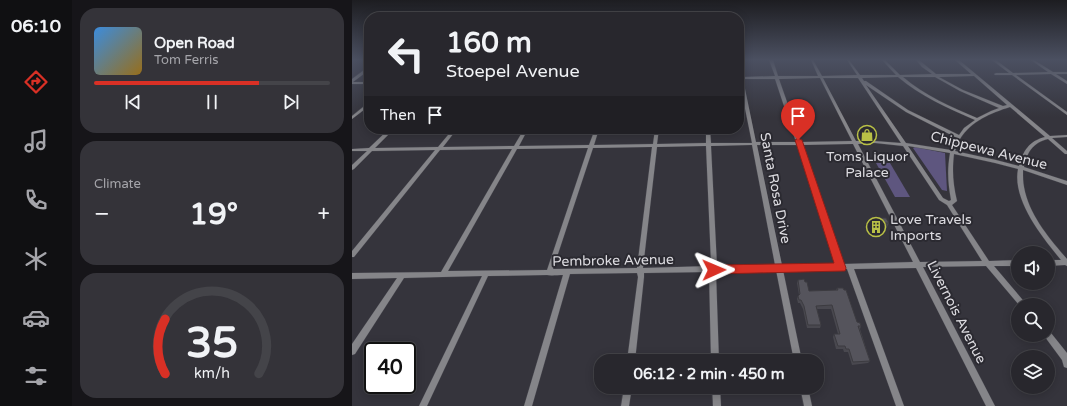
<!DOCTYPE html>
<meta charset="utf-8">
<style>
:root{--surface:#28272d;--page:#343339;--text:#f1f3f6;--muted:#a5a5aa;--line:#444449;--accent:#d93025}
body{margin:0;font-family:"Varela Round",sans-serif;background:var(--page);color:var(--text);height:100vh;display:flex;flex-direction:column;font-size:15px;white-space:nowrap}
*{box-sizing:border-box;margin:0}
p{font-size:13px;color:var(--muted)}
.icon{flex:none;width:22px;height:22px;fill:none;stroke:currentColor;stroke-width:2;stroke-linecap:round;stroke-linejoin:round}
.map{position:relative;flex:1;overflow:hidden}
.panel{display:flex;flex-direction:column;gap:8px;padding:8px;background:#161519;width:280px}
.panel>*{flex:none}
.top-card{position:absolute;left:12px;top:12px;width:380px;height:122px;border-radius:16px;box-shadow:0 2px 10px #0003,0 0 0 1px var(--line);background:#28272d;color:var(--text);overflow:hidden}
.buttons{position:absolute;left:659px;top:246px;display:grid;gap:8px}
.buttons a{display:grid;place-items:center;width:44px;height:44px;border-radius:50%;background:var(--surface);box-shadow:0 2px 10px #0003,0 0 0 1px var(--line);font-size:20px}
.speed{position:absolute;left:12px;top:342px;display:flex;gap:8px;font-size:20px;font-weight:700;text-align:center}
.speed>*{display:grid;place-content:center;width:52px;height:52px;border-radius:50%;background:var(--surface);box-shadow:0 2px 10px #0003,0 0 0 1px var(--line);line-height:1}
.speed .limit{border:2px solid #111;border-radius:6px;background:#fff;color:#111}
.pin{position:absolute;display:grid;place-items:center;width:34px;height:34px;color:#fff;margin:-41px -17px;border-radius:50% 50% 50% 0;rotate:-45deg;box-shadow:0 0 4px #0007}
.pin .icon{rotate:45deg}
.me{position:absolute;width:44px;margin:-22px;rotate:89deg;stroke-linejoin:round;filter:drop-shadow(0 0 3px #0008)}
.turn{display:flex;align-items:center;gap:14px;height:84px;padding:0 16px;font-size:18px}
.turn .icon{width:52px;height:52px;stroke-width:2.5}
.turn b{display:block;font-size:28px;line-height:34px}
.then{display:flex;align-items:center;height:38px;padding:0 16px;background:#0003;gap:8px;font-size:15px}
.big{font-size:30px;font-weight:700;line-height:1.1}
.panel .tile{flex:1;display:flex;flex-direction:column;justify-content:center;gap:6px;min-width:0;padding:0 14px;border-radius:16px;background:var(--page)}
.panel .dial{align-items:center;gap:0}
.dial svg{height:104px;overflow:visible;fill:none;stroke:var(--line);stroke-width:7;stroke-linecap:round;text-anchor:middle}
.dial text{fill:var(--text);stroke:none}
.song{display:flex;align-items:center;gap:12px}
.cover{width:48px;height:48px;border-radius:6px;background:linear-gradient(135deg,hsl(210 70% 55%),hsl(40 70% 35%))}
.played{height:4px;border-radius:2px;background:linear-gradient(90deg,var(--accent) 70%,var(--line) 70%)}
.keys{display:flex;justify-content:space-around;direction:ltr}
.heat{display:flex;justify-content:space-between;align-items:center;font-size:22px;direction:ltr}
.trip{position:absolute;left:242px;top:354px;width:230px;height:40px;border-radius:16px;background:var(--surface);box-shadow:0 2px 10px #0003,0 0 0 1px var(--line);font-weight:700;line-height:40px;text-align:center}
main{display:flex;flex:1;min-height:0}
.tab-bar{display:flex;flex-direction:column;width:72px;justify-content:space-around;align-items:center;background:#101012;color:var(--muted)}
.tab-bar .icon{width:28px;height:28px}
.tab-bar .current{color:var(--accent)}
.tab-bar b{font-size:18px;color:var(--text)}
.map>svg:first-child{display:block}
.green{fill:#5e567f}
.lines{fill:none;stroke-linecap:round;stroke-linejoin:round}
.minor-casing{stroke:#53525a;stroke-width:0.5}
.minor{fill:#858589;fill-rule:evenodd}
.wall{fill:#49484f}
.building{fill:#55545c;stroke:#3c3b40}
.route{fill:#d93025;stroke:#8d1f18}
.labels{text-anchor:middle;stroke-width:4;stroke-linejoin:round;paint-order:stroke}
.street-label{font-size:14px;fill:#dcdbe0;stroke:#2b2a31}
.poi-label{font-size:14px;fill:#dcdbe0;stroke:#2b2a31}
</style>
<main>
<nav class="tab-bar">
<b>06:10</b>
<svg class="icon current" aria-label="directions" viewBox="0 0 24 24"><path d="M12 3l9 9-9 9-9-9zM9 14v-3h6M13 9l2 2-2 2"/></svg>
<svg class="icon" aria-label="music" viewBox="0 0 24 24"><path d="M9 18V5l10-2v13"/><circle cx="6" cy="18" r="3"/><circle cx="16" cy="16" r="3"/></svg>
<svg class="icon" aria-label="phone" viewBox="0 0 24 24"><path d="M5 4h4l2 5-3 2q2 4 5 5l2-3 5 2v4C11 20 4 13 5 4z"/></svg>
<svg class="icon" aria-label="climate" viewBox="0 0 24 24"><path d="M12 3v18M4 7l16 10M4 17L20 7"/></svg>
<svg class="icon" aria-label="car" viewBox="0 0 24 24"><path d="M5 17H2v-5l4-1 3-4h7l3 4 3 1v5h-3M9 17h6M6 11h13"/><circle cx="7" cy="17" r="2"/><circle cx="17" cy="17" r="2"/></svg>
<svg class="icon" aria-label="filters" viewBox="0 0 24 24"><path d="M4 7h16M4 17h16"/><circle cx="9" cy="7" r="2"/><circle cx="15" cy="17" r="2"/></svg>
</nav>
<section class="panel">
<div class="tile">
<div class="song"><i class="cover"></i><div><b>Open Road</b><p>Tom Ferris</p></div></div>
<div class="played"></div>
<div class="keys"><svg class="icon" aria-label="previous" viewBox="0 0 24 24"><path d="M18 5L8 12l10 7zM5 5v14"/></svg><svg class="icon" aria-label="pause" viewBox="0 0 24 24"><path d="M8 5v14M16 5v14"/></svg><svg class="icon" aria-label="next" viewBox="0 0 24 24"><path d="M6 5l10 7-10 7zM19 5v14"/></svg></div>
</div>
<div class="tile"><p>Climate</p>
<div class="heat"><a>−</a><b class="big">19°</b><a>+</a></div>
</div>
<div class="tile dial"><svg viewBox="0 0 100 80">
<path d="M14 69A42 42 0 1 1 86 69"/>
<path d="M14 69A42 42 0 0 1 14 27" stroke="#d93025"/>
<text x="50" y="56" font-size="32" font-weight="700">35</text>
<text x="50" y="72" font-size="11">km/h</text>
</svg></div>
</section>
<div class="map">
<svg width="715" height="406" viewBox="0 0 715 406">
<rect width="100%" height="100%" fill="#35343c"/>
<g class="green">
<path d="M563,147L593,153L595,191L590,190L561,148Z"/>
<path d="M524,163H538L558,197H543Z"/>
</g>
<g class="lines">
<g class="minor-casing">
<g id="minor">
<path d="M417,60H421L426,76H466L459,60H461L470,76L505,75L495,60H497L508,75H544L530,60H533L548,75L580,74L570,67L564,60H567L584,74H619L603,60H607L698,136L715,135V137L700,138L715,151V154H713L696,139C680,143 675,153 672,167L715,181V185L671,170V172C671,177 671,182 672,187C677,215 697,238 715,259V266L713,265L696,266V260H709C690,237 660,200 666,169L643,163L602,154C600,171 601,184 605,201L600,205L637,261L666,260V266H642L675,305H667L634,266L571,267L643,406H634L564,268L502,269L552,406H544L495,269H492L489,271L486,269L431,270L450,361H442L424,270L364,272L367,361H359L357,272L292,273V277L283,361H275L286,277L285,273L218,274L180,406H172L211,275C206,275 199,276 195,275L136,276L75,406H67L130,276L52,278L3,354L0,355V344L45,278L0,279V273L89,272L160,149L88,150L2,257H0V251L83,150L20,151L2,169L0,170V165L15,151H0V149L17,148L37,129H42L23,148L86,147L101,129H105L91,147L162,146L172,129H176L167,146L237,145L243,129H247L242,145L301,144L303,129H307L305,144L354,143V129H358L359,143H400L387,79V67L389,68L391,77L423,76ZM622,76L655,105L651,106L611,90L587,77ZM546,77C568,96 596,108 623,120L612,128L607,135L556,110L514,81H512L510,78ZM551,77H583L608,91L647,108L639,111L625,118C599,107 572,95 551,77ZM468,78L500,141L449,142L427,79ZM471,78H506L549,143L523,141H504ZM391,79H423L444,142H404ZM514,85L554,112L605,138L599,150L554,143ZM658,107L693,137C677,141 671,151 667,166L644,160L603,151C605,147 606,143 608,139C619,121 639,113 658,107ZM523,143L551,146L587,200L595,205L630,261L568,262L506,144ZM501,144L561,262L491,264L450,145ZM400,145L423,265L365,266L359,146ZM405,145H445L484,264L430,265ZM354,146L359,263L358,266L291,268L305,147ZM556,146L598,153C595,171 596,183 599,200L597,201L591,198ZM300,147L285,268L201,269L241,148ZM236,148L195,270L96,271L165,149Z"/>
<path d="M640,60H644L661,73L696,72L679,60H682L701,72H715V74H704L715,81V84L699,74L664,75L715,112V115L660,75H643L642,74L644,73H657Z"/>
<path d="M16,67H17V70L1,82H17V84H0V79Z"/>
<path d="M16,103H17V106L0,119V116Z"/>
<path d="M696,332L699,333L715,353V368L712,367L710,360L693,337L692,335H696Z"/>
<path d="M272,387H280L277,406H269Z"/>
<path d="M360,387H368L369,406H361Z"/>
<path d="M448,387H456L460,406H452Z"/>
</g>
</g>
<use href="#minor" class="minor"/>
</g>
<g class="wall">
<path d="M518,218L537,223L534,229H517L515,225Z"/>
<path d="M446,280L453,282L457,291L484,290L485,288L505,322L509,326L508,329L518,361L516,363L500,365L496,352H492L491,349H484L481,337L482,334H486L479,309H465L469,325L468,328H455L451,309L448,303H446L445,299L446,296L447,295L445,283Z"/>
</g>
<g class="building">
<path d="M518,218H534L537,223H520Z"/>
<path d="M452,279L453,282H455L457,291L486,290L485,288H491L492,290H494L505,322L508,323L509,326H506L518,361L501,362L497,349H494L493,346H486L482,334H488L480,305L464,306L469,325H456L452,306L449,300H447L446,296L448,294L446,280Z"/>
</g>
<linearGradient id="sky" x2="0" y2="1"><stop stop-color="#1d1d21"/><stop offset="0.51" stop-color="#4b5061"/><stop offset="1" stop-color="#4b5061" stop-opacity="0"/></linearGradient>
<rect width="715" height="117" fill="url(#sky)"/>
<path class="route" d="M446,138L450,140L494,268L493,271L362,274L358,273L356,270L358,267L362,265L482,263L443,140Z"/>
<defs>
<g id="shop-ring" transform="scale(1)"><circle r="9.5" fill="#2b2a31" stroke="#b9c046" stroke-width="1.5"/><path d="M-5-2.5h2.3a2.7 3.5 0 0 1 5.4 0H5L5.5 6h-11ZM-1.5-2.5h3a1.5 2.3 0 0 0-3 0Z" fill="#b9c046"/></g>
<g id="building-ring" transform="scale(1)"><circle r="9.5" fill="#2b2a31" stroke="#b9c046" stroke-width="1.5"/><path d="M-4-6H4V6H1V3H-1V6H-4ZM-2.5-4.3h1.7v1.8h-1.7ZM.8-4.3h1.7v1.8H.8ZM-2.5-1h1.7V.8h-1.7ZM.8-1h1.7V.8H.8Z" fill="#b9c046"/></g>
</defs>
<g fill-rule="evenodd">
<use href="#shop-ring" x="515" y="135"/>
<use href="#building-ring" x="524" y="227"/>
</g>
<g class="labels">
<g class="street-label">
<text transform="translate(637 150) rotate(14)" y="5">Chippewa Avenue</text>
<text transform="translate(424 188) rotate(79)" y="5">Santa Rosa Drive</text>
<text transform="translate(261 260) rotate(-1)" y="5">Pembroke Avenue</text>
<text transform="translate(605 312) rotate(63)" y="5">Livernois Avenue</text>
</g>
<g class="poi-label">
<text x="515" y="161">Toms Liquor<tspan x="515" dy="16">Palace</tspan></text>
<text x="538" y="224" text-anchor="start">Love Travels<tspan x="538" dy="16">Imports</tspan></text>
</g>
</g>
</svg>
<div class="buttons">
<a><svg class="icon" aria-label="sound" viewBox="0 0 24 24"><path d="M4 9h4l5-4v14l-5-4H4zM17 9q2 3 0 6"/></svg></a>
<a><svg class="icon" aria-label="search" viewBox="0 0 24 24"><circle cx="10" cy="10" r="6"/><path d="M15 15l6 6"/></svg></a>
<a><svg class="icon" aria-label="layers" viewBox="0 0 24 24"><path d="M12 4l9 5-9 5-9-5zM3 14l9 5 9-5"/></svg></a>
</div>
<div class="speed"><div class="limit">40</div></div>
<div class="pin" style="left:446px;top:140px;background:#d93025"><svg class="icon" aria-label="arrive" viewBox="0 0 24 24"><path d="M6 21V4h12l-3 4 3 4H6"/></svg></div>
<svg class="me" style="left:362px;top:270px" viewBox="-20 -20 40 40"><path d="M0-17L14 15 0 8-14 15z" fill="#d93025" stroke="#fff" stroke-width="4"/></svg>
<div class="trip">06:12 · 2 min · 450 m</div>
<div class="top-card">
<div class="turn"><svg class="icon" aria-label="left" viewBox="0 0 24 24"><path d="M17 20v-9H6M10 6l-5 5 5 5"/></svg><div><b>160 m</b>Stoepel Avenue</div></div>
<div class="then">Then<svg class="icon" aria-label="arrive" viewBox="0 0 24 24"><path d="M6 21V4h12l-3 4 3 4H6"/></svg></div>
</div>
</div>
</main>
